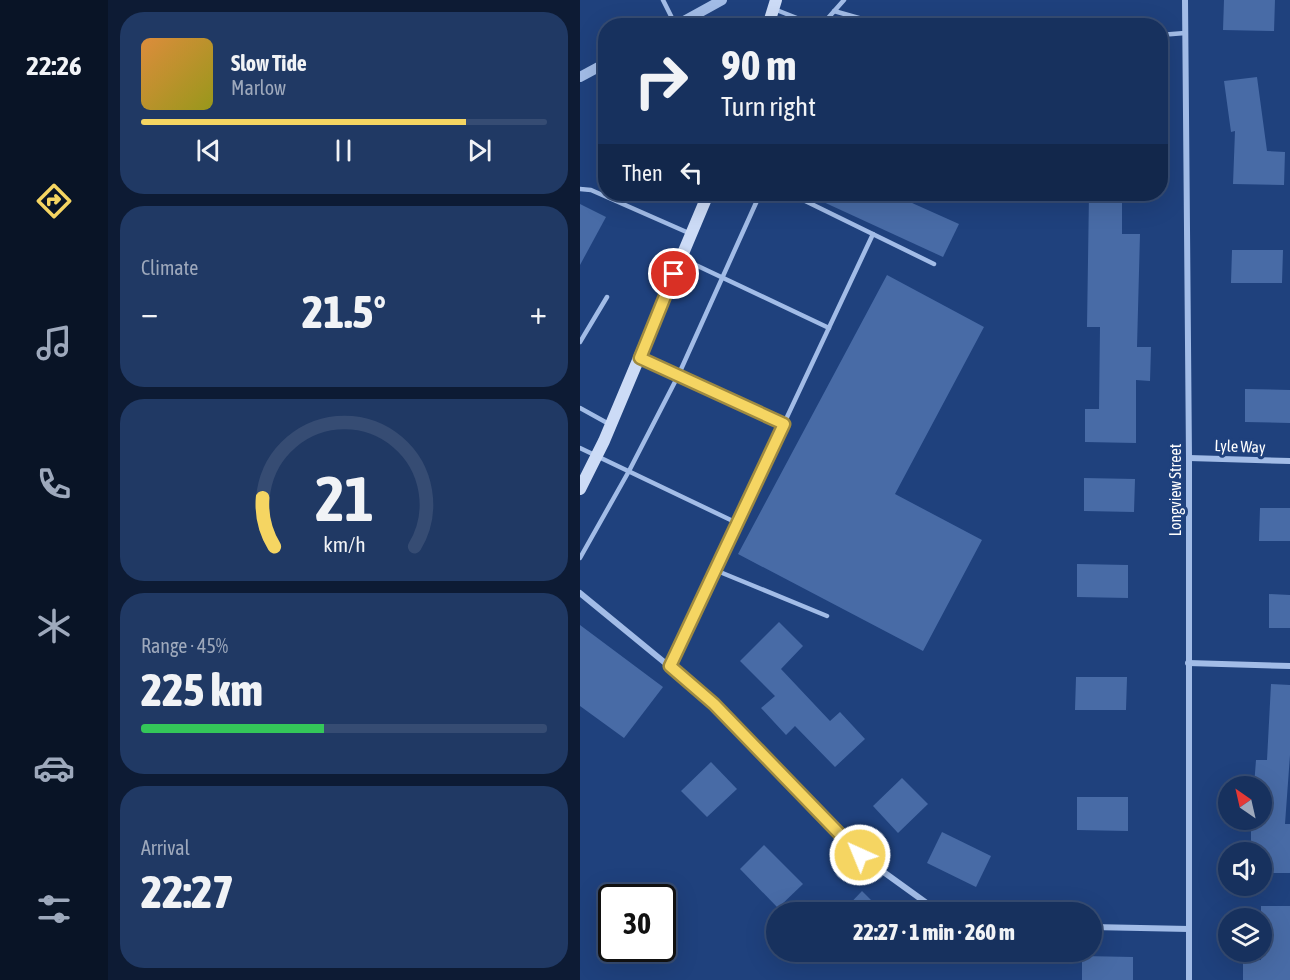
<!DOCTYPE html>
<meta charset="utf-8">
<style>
:root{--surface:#17315e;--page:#203964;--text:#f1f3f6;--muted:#9ea9bc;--line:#364c73;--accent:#f5d562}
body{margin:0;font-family:"Asap Condensed",sans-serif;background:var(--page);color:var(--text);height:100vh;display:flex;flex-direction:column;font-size:22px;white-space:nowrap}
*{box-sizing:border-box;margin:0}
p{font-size:20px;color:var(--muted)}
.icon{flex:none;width:33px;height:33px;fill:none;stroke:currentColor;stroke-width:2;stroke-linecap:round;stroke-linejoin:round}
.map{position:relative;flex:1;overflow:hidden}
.drawer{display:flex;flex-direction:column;gap:12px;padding:12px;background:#0d1b34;width:472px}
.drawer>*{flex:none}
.top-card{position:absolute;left:18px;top:18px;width:570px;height:183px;border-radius:24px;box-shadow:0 6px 24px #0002,0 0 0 2px var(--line);background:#17315e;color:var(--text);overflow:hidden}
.needle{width:39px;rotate:326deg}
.fabs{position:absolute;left:638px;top:776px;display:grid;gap:12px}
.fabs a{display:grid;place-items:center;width:54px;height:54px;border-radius:50%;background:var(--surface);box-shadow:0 6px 24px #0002,0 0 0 2px var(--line);font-size:30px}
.speed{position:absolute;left:18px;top:884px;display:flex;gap:12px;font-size:30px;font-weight:700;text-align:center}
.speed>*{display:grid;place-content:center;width:78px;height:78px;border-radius:50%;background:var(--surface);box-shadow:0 6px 24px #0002,0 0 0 2px var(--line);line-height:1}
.speed .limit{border:3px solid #111;border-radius:9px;background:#fff;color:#111}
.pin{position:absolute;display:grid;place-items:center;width:51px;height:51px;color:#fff;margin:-26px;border:3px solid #fff;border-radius:50%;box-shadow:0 2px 6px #0007}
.me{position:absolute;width:66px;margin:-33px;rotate:316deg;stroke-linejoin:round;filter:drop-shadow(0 0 4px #0008)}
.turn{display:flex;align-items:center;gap:21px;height:126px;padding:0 24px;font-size:27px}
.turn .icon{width:78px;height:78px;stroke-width:2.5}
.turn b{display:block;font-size:42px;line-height:51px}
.then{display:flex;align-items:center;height:57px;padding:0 24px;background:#0003;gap:12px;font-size:22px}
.big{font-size:45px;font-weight:800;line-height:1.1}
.drawer .card{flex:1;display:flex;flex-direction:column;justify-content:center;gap:9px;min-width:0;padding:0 21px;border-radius:24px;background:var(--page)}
.drawer .dial{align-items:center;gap:0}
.dial svg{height:156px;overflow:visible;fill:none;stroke:var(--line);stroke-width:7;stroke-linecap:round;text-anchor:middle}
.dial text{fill:var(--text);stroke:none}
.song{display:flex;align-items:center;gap:18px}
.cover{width:72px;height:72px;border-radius:9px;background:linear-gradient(135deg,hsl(30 70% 55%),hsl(60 70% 35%))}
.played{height:6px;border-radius:3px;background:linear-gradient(90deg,var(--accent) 80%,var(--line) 80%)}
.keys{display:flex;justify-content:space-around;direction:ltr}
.heat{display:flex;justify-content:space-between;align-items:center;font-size:33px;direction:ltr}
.charge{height:9px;border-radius:4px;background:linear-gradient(90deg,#34c759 45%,var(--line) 0)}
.trip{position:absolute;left:186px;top:902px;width:336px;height:60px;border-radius:30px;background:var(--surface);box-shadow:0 6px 24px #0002,0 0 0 2px var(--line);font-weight:800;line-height:60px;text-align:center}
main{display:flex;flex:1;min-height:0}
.menu{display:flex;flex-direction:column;width:108px;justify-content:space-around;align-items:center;background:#091426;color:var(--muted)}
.menu .icon{width:42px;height:42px}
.menu .active{color:var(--accent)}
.menu b{font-size:27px;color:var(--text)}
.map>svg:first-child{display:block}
.building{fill:#486ba6}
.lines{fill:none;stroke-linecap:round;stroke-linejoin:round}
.service{stroke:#a2bce7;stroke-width:4.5}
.minor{stroke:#a2bce7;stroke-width:6}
.tertiary{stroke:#a2bce7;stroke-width:10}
.secondary{stroke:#ccdbf6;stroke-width:12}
.route-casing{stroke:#9f8a40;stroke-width:15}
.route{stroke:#f5d562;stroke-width:10}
.labels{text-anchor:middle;stroke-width:6;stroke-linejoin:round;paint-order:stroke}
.street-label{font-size:16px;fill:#fff;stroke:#1f417d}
</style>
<main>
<nav class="menu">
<b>22:26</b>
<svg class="icon active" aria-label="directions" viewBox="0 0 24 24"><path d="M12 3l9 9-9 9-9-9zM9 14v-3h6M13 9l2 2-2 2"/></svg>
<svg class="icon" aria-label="music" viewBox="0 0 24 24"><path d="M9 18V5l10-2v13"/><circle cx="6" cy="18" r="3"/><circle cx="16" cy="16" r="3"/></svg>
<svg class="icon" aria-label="phone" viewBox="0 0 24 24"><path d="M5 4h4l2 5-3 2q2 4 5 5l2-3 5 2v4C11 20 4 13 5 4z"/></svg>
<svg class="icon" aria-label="climate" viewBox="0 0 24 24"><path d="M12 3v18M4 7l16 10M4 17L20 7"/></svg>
<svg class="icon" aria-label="car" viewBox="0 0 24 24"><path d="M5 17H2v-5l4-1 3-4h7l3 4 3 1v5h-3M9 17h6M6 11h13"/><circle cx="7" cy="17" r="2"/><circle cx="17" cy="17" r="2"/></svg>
<svg class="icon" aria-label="filters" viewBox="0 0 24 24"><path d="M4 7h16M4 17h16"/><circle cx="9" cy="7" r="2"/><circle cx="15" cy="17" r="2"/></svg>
</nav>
<section class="drawer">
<div class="card">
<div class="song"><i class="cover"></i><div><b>Slow Tide</b><p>Marlow</p></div></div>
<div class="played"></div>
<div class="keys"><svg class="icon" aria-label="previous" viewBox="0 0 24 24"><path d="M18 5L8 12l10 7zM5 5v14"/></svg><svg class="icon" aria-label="pause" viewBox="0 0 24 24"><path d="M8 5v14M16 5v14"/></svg><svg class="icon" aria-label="next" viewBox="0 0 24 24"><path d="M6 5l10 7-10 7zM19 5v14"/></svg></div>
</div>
<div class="card"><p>Climate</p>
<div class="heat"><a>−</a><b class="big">21.5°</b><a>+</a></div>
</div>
<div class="card dial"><svg viewBox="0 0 100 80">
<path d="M14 69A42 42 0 1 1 86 69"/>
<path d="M14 69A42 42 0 0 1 8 44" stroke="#f5d562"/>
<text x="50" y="56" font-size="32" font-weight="700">21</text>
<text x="50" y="72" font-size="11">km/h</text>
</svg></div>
<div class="card"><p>Range · 45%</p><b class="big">225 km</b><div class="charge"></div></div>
<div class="card"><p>Arrival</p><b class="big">22:27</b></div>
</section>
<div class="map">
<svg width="710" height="980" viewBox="0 0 710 980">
<rect width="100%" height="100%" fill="#1f417d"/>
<g class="building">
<path d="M644,0H695L694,31L643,30Z"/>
<path d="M677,77L687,151L705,152L704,185L653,184L655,131L651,132L644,81Z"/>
<path d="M226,194H312L379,224L363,257Z"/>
<path d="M509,194H542V234H560L557,347H571L570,381L556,380V443L505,442V409H519L520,327H507Z"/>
<path d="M0,204L26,217L0,265Z"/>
<path d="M652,250H703L702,283H651Z"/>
<path d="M307,275L404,327L315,494L402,540L343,651L158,554Z"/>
<path d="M665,389L710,390V423L665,422Z"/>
<path d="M504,478L555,479L554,512L504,511Z"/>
<path d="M680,508H710V541H679Z"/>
<path d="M497,564L548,565V598L497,597Z"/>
<path d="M689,594L710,595V628H689Z"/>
<path d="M199,622L223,646L201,669L250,721L260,712L285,739L255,767L215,726L206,735L181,708L195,696L160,661Z"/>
<path d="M0,625L83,687L44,738L0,706Z"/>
<path d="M496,677H547L546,710H495Z"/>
<path d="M691,684L710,685V755L705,824H710V873H681V852H671V825H681V786H674L676,760H687Z"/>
<path d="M131,762L157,789L127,817L101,791Z"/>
<path d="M322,778L348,804L318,833L293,806Z"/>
<path d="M497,797H548V831L497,830Z"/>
<path d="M362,832L411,856L396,887L347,863Z"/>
<path d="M184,845L223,884L198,908L160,869Z"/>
<path d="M282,891L303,912H262Z"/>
<path d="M681,906H710V980H663V961L681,960Z"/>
<path d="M502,956L553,957V980H502Z"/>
</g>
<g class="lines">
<g class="service">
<path d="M83,0L95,24"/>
<path d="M194,9L237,26"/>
<path d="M254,11L307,26"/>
<path d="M241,26L264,0"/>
<path d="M580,35L605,33"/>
<path d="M0,189L11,190L111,234"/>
<path d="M211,194L354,264"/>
<path d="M103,259L249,328"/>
<path d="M0,342L27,297"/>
<path d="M60,358L204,424"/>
<path d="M0,408L29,424"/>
<path d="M0,448L157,523"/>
<path d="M0,558L49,471L98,376L180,194"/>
<path d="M135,570L247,616"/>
<path d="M90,666L293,234"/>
</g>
<g class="minor">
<path d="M605,0L609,458V980"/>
<path d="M609,458L710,461"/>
<path d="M0,593L134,703L280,855L359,912"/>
<path d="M608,663L710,666"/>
<path d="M512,927L609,929"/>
</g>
<g class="tertiary">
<path d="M95,26L142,0"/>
<path d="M0,77L26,63"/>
</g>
<g class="secondary">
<path d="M188,26L196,0"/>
<path d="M0,489L24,441L128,194"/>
</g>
</g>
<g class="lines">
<g class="route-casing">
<path id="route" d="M94,274L60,358L204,424L90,666L134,704L280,855"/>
</g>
<use href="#route" class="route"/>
</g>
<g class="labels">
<g class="street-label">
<text transform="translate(660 446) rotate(2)" y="6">Lyle Way</text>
<text transform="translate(595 490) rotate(-90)" y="6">Longview Street</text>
</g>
</g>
</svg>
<div class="fabs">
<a><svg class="needle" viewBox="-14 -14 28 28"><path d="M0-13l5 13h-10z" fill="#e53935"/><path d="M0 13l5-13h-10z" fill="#9ea9bc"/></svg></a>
<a><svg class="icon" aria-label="sound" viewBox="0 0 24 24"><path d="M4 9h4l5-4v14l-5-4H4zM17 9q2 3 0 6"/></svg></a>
<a><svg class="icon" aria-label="layers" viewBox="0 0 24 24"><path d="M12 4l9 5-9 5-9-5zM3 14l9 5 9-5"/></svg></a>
</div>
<div class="speed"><div class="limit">30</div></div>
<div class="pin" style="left:94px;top:274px;background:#d93025"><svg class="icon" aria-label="arrive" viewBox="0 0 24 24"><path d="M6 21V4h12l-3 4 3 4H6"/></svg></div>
<svg class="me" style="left:280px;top:855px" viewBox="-20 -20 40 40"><circle r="17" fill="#f5d562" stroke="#fff" stroke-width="3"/><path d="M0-11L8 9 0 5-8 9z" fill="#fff"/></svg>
<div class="trip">22:27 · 1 min · 260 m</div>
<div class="top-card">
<div class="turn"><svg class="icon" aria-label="right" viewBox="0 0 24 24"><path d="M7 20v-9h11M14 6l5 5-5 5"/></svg><div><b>90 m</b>Turn right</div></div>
<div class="then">Then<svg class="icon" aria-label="left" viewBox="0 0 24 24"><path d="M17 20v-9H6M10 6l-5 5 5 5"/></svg></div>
</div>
</div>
</main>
